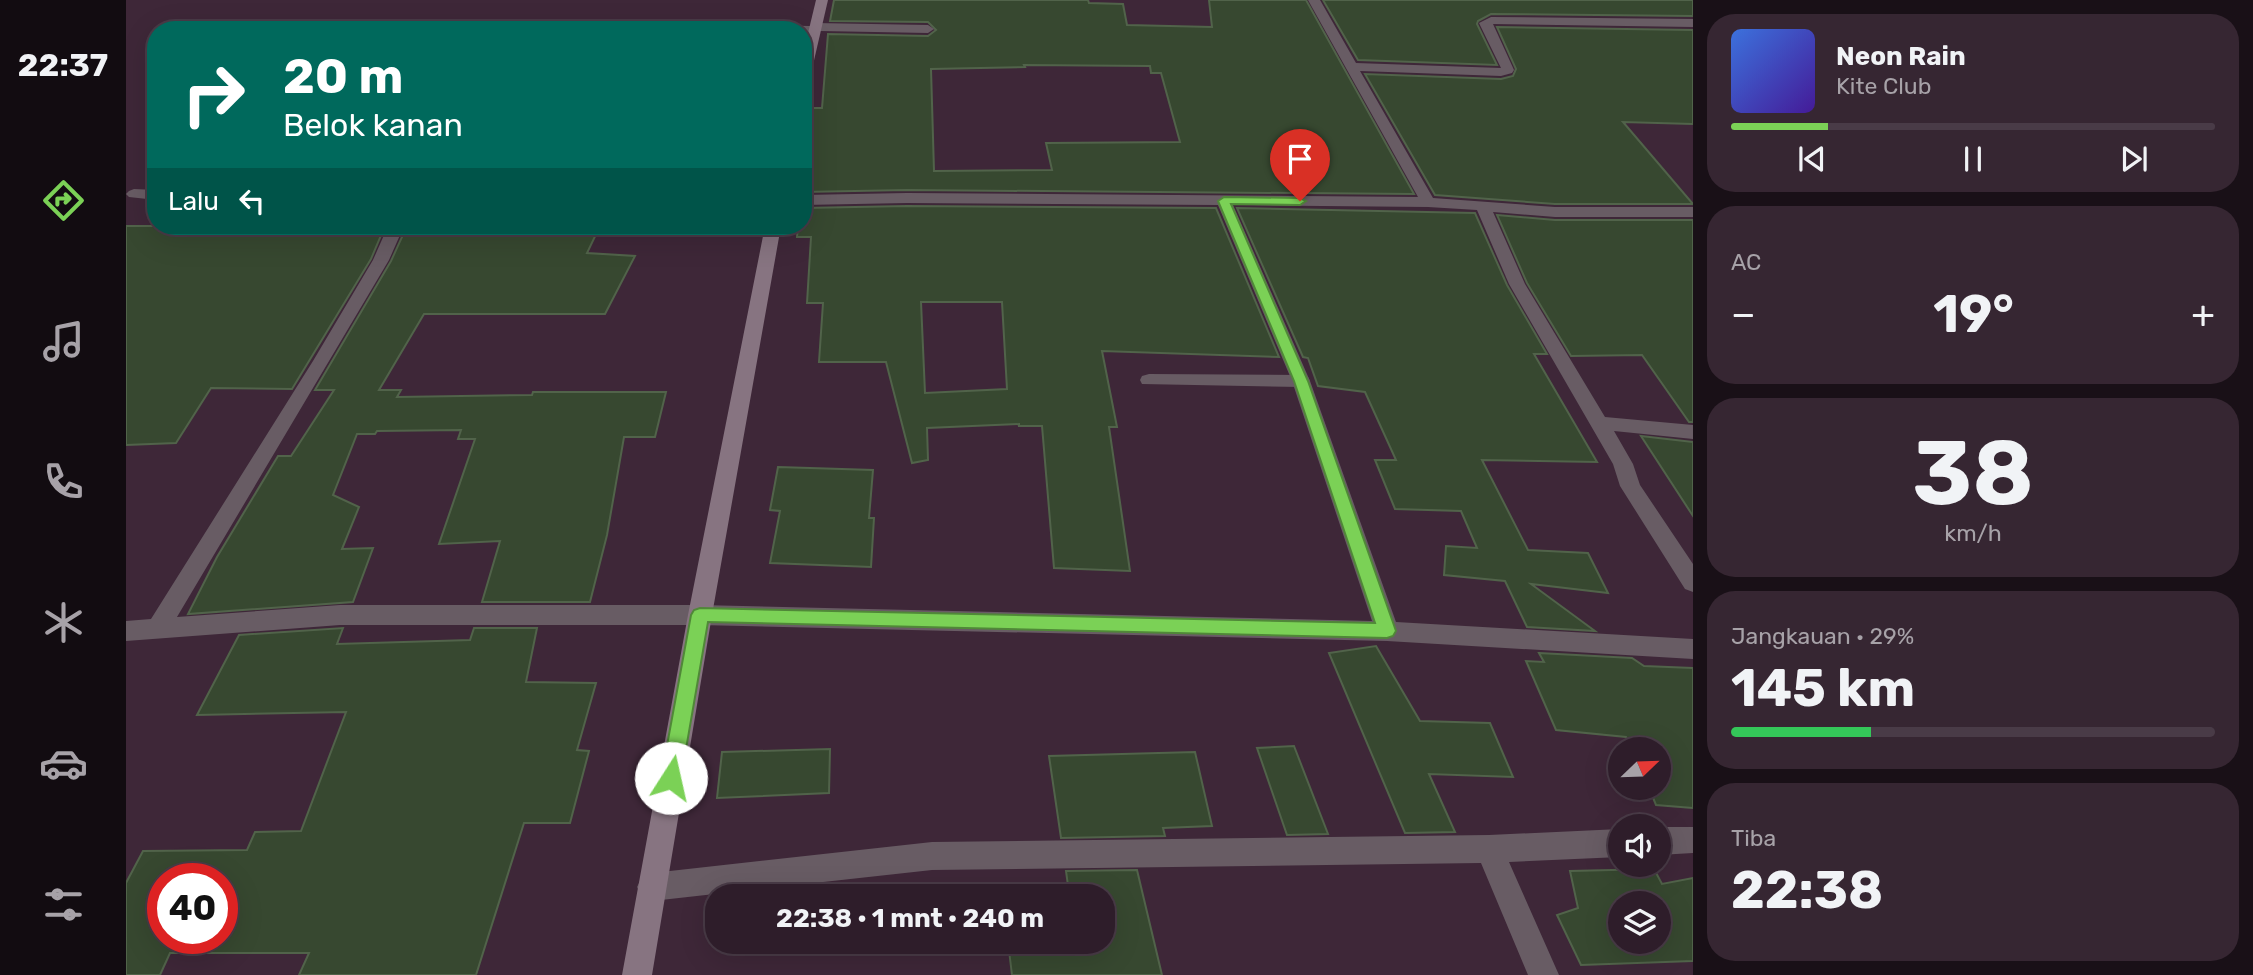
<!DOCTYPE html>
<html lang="id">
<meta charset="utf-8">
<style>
:root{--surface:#2e1d2a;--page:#362632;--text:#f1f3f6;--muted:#a7a2a8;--line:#493b47;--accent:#7bd156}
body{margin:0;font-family:Rubik,sans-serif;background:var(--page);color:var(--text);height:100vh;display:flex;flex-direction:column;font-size:26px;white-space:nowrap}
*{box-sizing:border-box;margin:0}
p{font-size:23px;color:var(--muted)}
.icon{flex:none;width:38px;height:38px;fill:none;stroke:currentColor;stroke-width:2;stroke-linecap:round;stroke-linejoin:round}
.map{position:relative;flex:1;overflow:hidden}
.details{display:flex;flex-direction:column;gap:14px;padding:14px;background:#191017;width:560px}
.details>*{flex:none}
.hud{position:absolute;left:21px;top:21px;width:665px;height:214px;border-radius:28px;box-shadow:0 7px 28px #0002,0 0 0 2px var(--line);background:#00695c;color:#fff;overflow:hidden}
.needle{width:46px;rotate:67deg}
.fabs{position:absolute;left:1482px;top:737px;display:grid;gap:14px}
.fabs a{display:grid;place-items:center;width:63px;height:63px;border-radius:50%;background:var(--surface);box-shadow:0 7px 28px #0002,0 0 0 2px var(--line);font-size:35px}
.speed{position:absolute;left:21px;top:863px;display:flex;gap:14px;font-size:35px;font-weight:700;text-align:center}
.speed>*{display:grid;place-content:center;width:91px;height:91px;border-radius:50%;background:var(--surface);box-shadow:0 7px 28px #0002,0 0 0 2px var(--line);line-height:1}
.speed .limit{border:10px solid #d22;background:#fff;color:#111}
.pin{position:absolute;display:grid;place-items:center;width:60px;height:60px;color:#fff;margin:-72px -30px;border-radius:50% 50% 50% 0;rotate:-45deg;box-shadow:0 0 7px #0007}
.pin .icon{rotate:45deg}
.me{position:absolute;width:77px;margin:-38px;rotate:10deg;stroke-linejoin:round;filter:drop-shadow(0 0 5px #0008)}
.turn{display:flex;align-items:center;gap:24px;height:147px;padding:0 21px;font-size:32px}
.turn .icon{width:91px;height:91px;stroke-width:2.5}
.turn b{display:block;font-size:49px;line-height:60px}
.then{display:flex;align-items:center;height:66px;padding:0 21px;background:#0003;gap:14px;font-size:26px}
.big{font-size:52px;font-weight:700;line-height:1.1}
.details .card{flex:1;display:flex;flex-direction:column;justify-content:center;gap:10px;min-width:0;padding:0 24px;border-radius:28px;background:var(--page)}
.details .dial{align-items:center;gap:0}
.dial b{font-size:91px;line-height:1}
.song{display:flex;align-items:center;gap:21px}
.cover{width:84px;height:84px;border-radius:10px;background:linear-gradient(135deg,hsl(220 70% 55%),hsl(260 70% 35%))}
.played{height:7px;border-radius:4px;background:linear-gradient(90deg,var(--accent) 20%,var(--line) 20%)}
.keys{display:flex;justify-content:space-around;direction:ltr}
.heat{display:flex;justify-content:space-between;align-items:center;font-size:38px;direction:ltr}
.charge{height:10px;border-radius:5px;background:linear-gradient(90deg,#34c759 29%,var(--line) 0)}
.trip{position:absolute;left:579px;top:884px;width:410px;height:70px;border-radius:28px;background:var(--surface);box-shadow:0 7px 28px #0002,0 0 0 2px var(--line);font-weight:700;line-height:70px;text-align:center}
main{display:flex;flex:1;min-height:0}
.tab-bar{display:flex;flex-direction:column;width:126px;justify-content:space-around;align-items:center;background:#120c11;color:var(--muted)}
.tab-bar .icon{width:49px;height:49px}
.tab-bar .active{color:var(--accent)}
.tab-bar b{font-size:32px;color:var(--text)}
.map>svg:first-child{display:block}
.building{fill:#374830;stroke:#51634a;stroke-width:2;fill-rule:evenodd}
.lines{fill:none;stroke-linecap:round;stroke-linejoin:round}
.lane{fill:#685c64;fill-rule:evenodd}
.street{fill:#685c64;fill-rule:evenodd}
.secondary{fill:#877481;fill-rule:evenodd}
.route{fill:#7bd156;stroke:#508838;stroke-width:2}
</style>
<main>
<nav class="tab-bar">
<b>22:37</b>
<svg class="icon active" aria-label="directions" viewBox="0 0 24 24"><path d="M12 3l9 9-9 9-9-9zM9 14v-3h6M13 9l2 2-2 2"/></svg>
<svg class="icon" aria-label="music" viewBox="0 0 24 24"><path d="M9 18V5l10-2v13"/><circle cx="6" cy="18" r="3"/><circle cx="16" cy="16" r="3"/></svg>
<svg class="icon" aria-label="phone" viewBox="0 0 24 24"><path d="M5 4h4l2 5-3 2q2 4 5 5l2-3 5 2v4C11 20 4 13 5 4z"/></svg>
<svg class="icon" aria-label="climate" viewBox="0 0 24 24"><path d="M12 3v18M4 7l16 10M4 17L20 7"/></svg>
<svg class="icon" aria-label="car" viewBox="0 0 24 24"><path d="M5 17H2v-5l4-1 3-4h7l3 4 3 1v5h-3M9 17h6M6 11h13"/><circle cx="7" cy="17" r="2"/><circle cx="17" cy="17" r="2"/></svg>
<svg class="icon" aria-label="filters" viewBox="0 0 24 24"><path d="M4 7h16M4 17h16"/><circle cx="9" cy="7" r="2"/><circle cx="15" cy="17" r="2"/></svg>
</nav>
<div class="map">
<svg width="1567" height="975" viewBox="0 0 1567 975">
<rect width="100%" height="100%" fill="#3e2738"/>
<g class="building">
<path d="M708,0H962L963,3L997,4L1001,25L1086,27L1083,0H1180L1288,194L781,190L677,192V164L686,108H696L702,34L802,36L810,30L802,22L704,21ZM898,65L1024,66L1025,73H1035L1054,142L920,143L926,170L808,171L805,69L899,67Z"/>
<path d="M1197,0H1567V16L1365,14L1352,21L1351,24L1371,65L1232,60Z"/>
<path d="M1371,27L1567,30V124L1497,122L1567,204H1429L1309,195L1239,74L1375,79L1387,76L1390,69Z"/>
<path d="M781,206L1090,208L1153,357L976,351L991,427H983L1004,571L928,568L916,426H893V424L801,428L802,460L786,463L760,362H693L697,303H681L685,237H671L672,226H677V208ZM795,302H876L881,389L799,393Z"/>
<path d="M1111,208L1349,213L1381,285L1421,354H1408L1471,462L1356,460L1402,550L1462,553L1482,593L1405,584L1469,631L1401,627L1379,581L1318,575L1320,546L1351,548L1335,511L1269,509L1249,460H1270L1239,392L1192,386L1182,358L1177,357Z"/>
<path d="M1371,215L1429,220H1567V422H1563L1516,355L1445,356L1401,283Z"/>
<path d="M0,226H259L245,259L166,389L85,388L50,443L0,445Z"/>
<path d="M281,226H474L461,253L509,256L479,314H298L253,390H275L271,397L406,395L407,392H540L529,437H498L481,535L464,602H356L374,541L313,544L349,439H332L335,430L251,431L249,434H231L207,495L233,507L216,549L247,548L227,602L62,614L91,557L152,456H165L208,390H189L265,261Z"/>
<path d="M1515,436L1567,442V516Z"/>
<path d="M652,467L747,470L743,518H748L745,567L644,563L654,511L644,510Z"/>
<path d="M217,628L211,644L344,640L348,628H411L400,682L470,683L451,750L463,751L444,823H398L350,975H173L183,953H44L34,975H0V883L17,851L121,850L129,832L175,831L220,712L71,715L113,635ZM37,878H96V938H37Z"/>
<path d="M1250,646L1294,721L1364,723L1387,777L1303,774L1329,832L1279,833L1203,653Z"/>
<path d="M1413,653L1506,658L1518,666L1567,668V808L1530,805L1523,788H1533V749H1506L1500,737L1430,730L1400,661L1418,662Z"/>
<path d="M1168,746L1202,834L1161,835L1131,748Z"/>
<path d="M704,749L703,793L591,798L596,752Z"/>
<path d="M1069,752L1086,826L1037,828L1039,836L935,838L923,756Z"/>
<path d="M1528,869L1536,884L1567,878V961L1455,965L1431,915L1452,908L1444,871ZM1494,903H1533V942H1494Z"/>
<path d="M1011,870L1036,975H886L882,942L864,944V942H976V896H902L943,893L940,871Z"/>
</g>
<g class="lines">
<path class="lane" d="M1023,374L1175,375L1182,377L1184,381L1182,385L1175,387L1016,384L1014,380L1016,376Z"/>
<g class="street">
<path d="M1182,0H1194L1230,63L1375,68L1353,23L1365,17L1567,19V27L1367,24L1388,70L1386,73L1375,76L1234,71L1307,198L1429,207H1567V217H1429L1367,212L1399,284L1479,417L1567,425V439L1488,431L1507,464L1514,485L1567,564V592L1559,589L1494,486L1487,464L1383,284L1351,210L1302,207L1107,205L1184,381L1270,622L1567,639V659L1261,641L574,625H214L0,641V621L25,619L187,361L247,260L262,226H278L263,260L51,617L214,605H574L1246,621L1166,381L1092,205L781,203L677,205V195L781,193L1292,197Z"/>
<path d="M439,21L684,26L689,23L802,25L808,29L802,33L694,31L677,33V30H418L425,24Z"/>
<path d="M8,189L30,190V200L3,197L0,194L3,191Z"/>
<path d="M1533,827H1567V853L1533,855Z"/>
<path d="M1494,829V857L1383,862L1433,975H1402L1355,863L806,870L526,901L516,897L511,887L516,877L526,873L806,842L1363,835Z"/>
</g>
<g class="secondary">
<path d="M690,0H702L683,82L677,86V54Z"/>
<path d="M639,226H655L586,615L526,975H496L562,615Z"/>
</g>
</g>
<path class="route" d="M1098,197L1174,198L1180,201L1174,205L1105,204L1182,381L1270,631L1267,636L1261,638L582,622L555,778L552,785L545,788L538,785L535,778L565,615L568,610L574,608L1249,623L1168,381L1092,201Z"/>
</svg>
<div class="fabs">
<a><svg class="needle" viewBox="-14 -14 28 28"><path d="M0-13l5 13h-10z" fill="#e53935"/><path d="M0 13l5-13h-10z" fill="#a7a2a8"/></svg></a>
<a><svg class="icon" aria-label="sound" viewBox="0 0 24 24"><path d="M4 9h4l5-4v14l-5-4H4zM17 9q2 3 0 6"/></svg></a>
<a><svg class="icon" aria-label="layers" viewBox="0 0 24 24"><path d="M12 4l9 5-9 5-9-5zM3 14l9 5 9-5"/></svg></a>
</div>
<div class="speed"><div class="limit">40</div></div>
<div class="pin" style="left:1174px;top:201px;background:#d93025"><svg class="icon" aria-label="arrive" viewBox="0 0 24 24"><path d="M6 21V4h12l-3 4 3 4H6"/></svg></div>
<svg class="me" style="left:545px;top:778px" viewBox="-20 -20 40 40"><circle r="19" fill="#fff"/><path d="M0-13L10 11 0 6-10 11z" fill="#7bd156"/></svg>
<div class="trip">22:38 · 1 mnt · 240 m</div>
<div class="hud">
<div class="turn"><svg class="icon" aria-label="right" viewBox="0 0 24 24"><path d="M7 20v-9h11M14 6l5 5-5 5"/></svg><div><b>20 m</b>Belok kanan</div></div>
<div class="then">Lalu<svg class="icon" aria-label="left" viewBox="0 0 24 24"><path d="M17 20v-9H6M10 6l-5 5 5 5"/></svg></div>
</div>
</div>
<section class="details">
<div class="card">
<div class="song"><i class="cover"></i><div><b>Neon Rain</b><p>Kite Club</p></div></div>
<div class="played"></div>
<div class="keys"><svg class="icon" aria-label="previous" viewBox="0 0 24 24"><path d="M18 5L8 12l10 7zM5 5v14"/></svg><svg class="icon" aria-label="pause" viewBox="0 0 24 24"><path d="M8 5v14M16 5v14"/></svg><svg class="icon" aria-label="next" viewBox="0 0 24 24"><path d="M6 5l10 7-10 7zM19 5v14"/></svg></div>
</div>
<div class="card"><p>AC</p>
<div class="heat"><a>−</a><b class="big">19°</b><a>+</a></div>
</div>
<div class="card dial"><b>38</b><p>km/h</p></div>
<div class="card"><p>Jangkauan · 29%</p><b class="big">145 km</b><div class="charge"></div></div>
<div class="card"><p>Tiba</p><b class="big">22:38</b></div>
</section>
</main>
